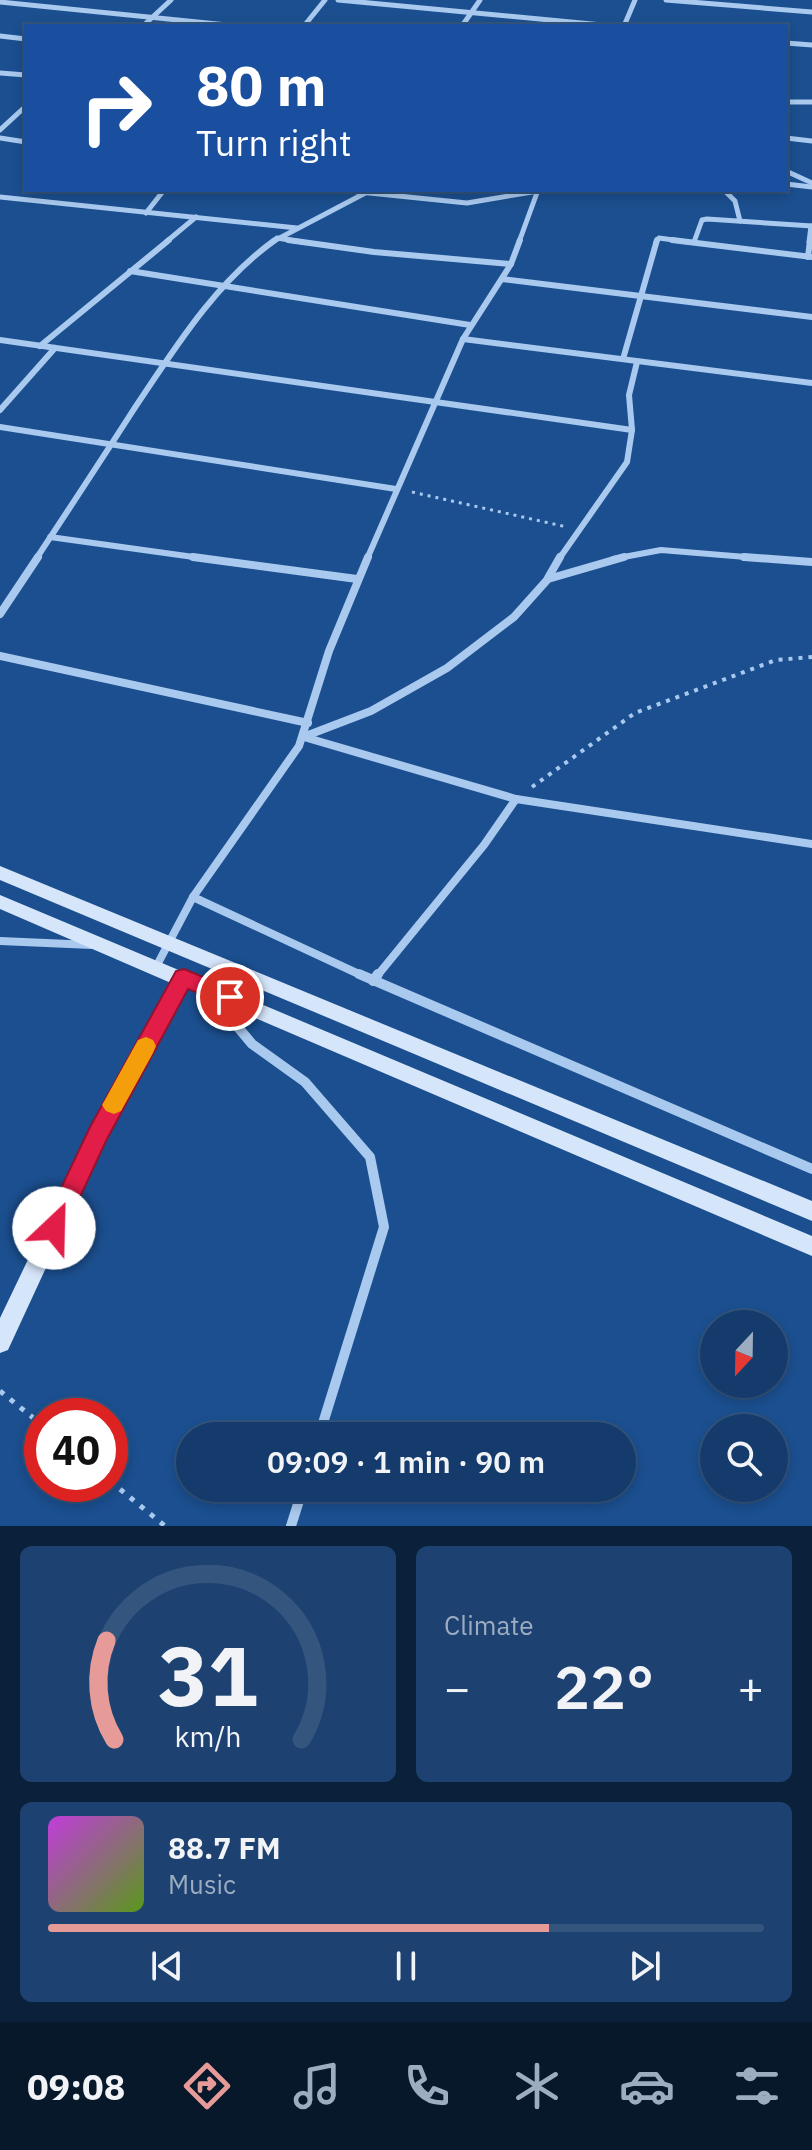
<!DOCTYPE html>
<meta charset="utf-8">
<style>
:root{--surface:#143b6b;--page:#1d4271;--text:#f1f3f6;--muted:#9dadc1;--line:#33557e;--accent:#e69b98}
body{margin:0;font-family:"IBM Plex Sans",sans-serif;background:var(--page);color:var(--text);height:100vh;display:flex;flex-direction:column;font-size:30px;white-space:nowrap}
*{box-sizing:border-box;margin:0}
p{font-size:26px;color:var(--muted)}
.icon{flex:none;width:44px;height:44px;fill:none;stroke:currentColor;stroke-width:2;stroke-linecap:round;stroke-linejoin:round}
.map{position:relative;height:1526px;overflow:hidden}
.panel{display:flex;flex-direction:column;gap:20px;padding:20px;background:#0b203b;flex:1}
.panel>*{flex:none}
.hud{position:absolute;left:24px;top:24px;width:764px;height:168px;border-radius:0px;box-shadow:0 4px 12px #0003,0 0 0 2px var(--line);background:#1a4fa0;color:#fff;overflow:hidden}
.needle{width:52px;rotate:202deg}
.tools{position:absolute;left:700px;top:1310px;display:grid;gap:16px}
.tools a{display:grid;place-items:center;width:88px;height:88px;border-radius:50%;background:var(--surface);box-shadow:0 4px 12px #0003,0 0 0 2px var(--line);font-size:40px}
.speed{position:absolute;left:24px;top:1398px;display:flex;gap:16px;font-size:40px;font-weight:700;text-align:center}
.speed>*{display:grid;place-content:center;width:104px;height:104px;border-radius:50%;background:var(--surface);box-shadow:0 4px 12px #0003,0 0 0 2px var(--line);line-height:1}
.speed .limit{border:12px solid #d22;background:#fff;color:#111}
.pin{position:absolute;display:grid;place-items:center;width:68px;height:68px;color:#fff;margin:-34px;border:4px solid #fff;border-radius:50%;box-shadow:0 2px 8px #0007}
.me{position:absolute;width:88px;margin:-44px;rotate:24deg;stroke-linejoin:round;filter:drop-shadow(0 0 6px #0008)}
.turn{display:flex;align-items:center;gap:28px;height:168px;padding:0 40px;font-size:36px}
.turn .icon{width:104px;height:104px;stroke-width:2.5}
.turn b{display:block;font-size:56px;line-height:68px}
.big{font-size:60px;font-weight:600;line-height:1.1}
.panel .card{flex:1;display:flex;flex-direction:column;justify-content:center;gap:12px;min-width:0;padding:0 28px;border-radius:12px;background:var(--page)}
.panel .dial{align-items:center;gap:0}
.dial svg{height:208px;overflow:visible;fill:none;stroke:var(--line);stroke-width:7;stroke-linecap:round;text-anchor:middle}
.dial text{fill:var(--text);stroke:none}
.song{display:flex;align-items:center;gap:24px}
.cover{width:96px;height:96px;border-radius:12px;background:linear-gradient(135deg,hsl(290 70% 55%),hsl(90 70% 35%))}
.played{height:8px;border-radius:4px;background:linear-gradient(90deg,var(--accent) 70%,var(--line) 70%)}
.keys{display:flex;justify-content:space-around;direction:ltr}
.heat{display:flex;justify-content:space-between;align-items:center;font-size:44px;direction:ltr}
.panel .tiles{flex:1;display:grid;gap:20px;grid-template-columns:1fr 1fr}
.card:last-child{grid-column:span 2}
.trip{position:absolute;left:176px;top:1422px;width:460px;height:80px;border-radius:40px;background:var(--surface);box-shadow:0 4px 12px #0003,0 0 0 2px var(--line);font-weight:600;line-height:80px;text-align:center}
.tabs{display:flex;height:128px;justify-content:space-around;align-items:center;background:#08182b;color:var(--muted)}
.tabs .icon{width:56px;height:56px}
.tabs .current{color:var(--accent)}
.tabs b{font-size:36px;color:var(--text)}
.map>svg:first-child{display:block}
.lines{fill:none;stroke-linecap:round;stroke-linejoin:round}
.path-far2{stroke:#a9c9ee;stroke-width:3;stroke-dasharray:3 5;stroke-linecap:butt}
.path-far1{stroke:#a9c9ee;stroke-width:4;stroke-dasharray:4 6;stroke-linecap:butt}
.path{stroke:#a9c9ee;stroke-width:5;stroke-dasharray:5 8;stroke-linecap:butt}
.street-far3{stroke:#a9c9ee;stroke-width:5}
.street-far2{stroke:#a9c9ee;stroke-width:6}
.street-far1{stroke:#a9c9ee;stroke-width:8}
.street{stroke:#a9c9ee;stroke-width:10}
.secondary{fill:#d6e6fa;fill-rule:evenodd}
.route{fill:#e11d48;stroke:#92132f;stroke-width:2}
.slow{fill:#f59e0b}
</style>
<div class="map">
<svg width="812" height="1526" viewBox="0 0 812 1526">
<rect width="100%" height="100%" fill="#1b4f8f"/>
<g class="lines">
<path class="path-far2" d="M412,492L567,527"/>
<path class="path-far1" d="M532,787L635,713L776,660L812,657"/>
<g class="path">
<path d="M0,1391L42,1425"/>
<path d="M110,1481L165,1526"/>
</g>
<g class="street-far3">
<path d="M338,0L613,26"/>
<path d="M666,0L812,12"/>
<path d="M0,2L237,26"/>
<path d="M143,26L171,0"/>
<path d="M304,26L325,0"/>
<path d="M462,26L480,0"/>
<path d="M624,26L635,0"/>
<path d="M0,36L26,39"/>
<path d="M786,43L812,45"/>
<path d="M0,73L26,75"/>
<path d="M786,102H812"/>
<path d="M0,130L26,106"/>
<path d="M0,138L26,142"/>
<path d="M786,138L812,141"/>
<path d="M786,171L812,183"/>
<path d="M786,184L812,187"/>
<path d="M340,190L467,203L538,191"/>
<path d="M724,190L735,201L740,221"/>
<path d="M0,197L297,228"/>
<path d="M146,213L164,190"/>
<path d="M277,238L302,242"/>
<path d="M166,242L196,217"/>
<path d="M272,242L371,190"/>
<path d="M519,242L538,190"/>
<path d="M656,242L659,238L688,242"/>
<path d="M694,242L702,220L707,219L812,226"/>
<path d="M809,242L811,226"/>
</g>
<g class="street-far2">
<path d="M288,240L374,252L511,264"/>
<path d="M672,240L812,257"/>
<path d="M808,257L810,240"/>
<path d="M130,271L470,325"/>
<path d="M502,279L812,317"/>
<path d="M463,339L812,383"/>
<path d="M0,340L632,430"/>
<path d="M40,346L169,240"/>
<path d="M623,359L657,240"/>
<path d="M0,410L55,348"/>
<path d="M0,427L396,489"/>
<path d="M50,537L208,559"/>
<path d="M36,559C69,509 102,459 134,409C175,348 215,283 275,240"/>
<path d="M367,559L463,339L511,264L520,240"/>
<path d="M559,559L627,462L632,430L629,395L637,362"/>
<path d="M613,559L661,550L769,559"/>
</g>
<g class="street-far1">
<path d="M193,557L357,579"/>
<path d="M744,557L812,562"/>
<path d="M548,578L560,557"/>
<path d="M0,614L38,557"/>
<path d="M0,656L308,723"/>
<path d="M303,737L371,711L447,668L514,617L548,579L624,557"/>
<path d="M304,737L516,799"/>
<path d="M193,897L363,976"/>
<path d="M0,941L92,945"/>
<path d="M156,967L193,897L299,746L329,651L368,557"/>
<path d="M377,976L484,845L516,799L812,844"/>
</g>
<g class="street">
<path d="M359,974L812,1169"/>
<path d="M373,981L378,974"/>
<path d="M211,995L252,1044L305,1082L370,1157L384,1227L319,1436"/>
<path d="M291,1526L303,1488"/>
</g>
<g class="secondary">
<path d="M0,866L812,1201V1221L0,880Z"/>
<path d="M0,895L181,971L190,972L192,975L812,1236V1256L187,989L105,1140L8,1350L0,1353V1318L91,1128L171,983L0,909Z"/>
</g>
</g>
<path class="route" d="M184,969L237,991L240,997L237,1003L230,1006L188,989L106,1141L62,1236L54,1239L46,1236L42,1228L90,1127L176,971Z"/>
<path class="slow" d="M146,1037L153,1040L156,1046L153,1053L121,1111L114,1114L106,1111L102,1105L106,1098L138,1040Z"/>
</svg>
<div class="tools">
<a><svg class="needle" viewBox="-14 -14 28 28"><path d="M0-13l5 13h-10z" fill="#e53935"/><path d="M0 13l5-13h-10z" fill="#9dadc1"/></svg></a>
<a><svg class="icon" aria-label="search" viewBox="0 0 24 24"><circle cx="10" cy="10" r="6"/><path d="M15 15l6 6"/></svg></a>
</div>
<div class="speed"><div class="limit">40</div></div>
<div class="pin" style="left:230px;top:997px;background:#d93025"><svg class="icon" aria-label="arrive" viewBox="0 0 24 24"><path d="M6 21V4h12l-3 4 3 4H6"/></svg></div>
<svg class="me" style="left:54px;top:1228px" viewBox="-20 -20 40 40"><circle r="19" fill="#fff"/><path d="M0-13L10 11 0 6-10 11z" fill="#e11d48"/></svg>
<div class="trip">09:09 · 1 min · 90 m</div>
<div class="hud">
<div class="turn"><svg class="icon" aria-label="right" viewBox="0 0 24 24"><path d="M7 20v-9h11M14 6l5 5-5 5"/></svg><div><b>80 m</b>Turn right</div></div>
</div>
</div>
<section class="panel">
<div class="tiles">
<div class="card dial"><svg viewBox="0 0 100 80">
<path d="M14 69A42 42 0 1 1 86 69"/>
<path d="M14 69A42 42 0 0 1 11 31" stroke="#e69b98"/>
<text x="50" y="56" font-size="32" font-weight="700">31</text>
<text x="50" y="72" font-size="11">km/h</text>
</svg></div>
<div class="card"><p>Climate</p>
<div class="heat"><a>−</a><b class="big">22°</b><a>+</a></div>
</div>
<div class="card">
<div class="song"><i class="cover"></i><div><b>88.7 FM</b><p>Music</p></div></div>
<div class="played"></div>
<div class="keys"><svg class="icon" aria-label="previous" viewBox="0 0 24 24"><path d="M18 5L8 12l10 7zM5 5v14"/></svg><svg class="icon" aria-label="pause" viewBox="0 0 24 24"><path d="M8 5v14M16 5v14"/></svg><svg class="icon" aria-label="next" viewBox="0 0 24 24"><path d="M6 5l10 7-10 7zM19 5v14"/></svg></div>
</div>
</div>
</section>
<nav class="tabs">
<b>09:08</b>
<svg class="icon current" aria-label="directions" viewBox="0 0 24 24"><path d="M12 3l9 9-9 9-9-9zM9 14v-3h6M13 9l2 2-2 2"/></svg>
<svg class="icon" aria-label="music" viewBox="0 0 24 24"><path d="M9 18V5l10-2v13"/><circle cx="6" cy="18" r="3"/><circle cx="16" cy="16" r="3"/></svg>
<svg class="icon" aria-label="phone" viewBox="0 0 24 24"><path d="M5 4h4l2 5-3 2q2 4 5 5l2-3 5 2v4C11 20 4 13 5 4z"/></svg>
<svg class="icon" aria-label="climate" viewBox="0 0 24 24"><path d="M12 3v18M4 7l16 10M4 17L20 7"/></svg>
<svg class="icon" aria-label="car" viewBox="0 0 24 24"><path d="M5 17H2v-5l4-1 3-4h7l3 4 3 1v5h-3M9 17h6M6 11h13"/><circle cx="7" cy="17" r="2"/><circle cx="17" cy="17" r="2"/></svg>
<svg class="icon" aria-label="filters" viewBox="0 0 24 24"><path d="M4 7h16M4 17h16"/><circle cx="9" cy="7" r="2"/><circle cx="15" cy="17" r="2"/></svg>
</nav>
